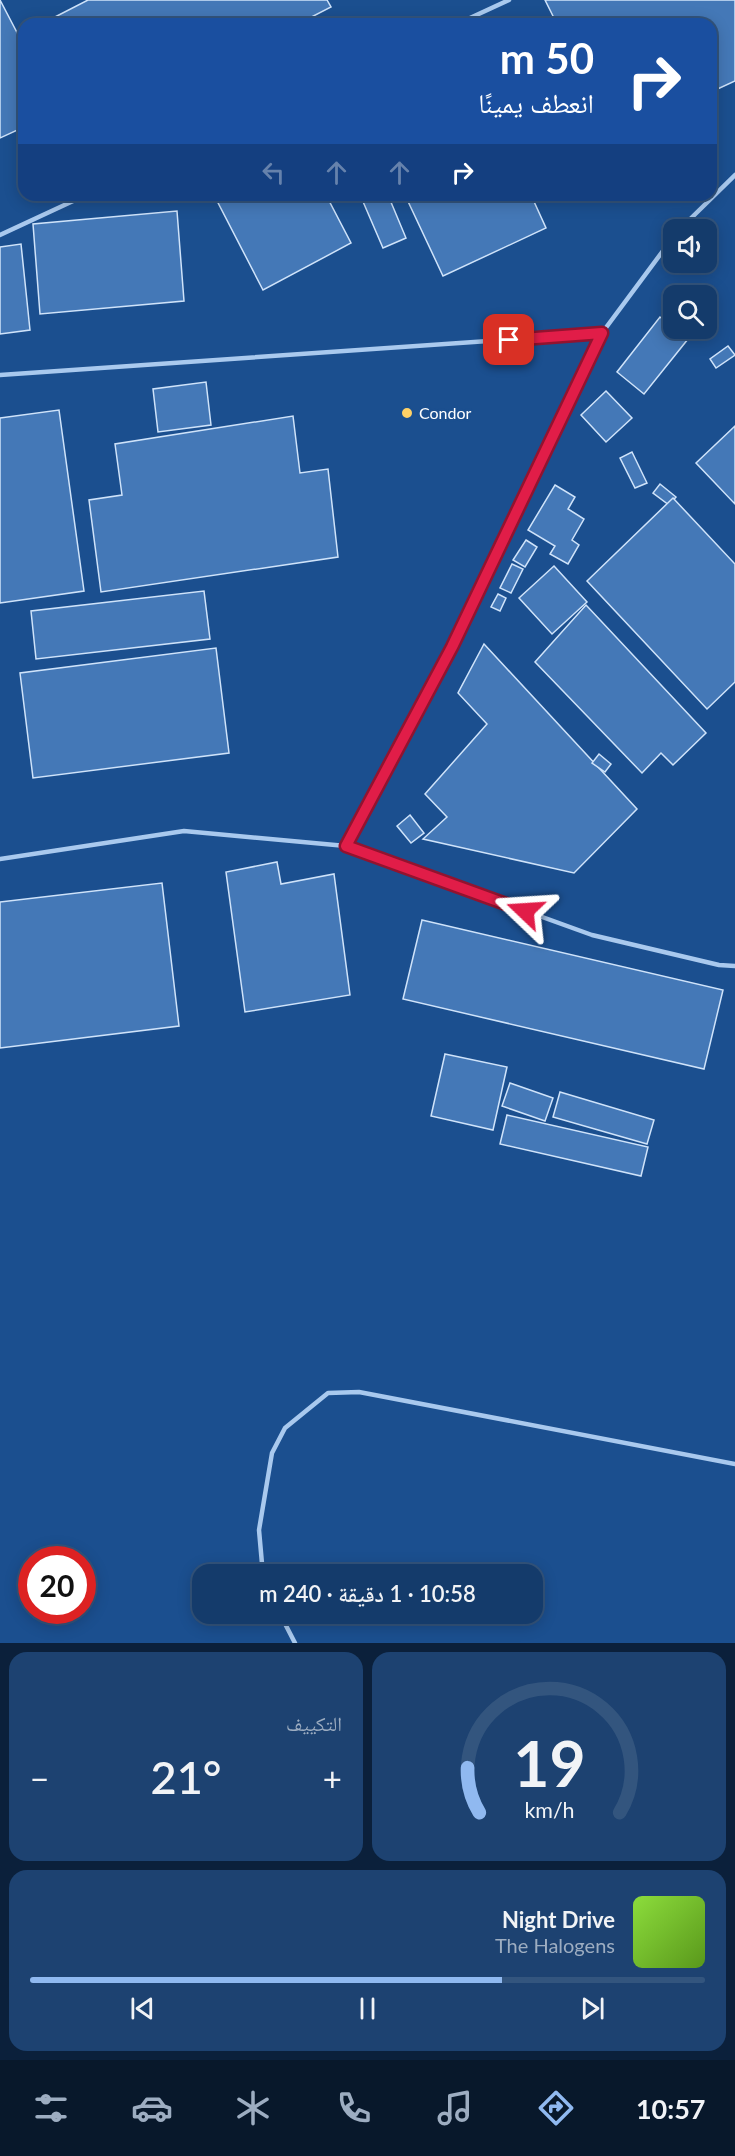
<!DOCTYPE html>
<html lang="ar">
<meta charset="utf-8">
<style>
:root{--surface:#143b6b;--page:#1d4271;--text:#f1f3f6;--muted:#9dadc1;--line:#33557e;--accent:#90b9f0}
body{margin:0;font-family:Lato,"Noto Naskh Arabic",sans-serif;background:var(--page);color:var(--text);direction:rtl;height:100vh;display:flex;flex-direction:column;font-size:22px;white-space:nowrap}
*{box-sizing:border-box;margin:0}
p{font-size:20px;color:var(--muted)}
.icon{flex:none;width:33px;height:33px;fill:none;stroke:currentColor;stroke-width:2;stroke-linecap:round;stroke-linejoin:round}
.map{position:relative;height:1643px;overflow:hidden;direction:ltr}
.drawer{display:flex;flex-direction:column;gap:9px;padding:9px;background:#0b203b;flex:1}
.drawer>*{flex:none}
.guide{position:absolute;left:18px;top:18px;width:699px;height:183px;border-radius:18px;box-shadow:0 3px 15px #0003,0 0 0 2px var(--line);direction:rtl;background:#1a4fa0;color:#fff;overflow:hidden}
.fabs{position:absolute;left:663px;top:219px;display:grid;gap:12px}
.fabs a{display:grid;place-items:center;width:54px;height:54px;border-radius:12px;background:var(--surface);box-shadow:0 3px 15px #0003,0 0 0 2px var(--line);font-size:30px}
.speed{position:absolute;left:18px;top:1546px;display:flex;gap:12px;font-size:30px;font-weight:700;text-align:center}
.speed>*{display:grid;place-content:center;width:78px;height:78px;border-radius:50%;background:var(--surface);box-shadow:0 3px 15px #0003,0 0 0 2px var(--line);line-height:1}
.speed .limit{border:9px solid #d22;background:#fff;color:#111}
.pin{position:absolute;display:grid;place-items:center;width:51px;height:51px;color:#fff;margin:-26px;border-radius:12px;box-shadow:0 3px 9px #0006}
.me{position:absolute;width:66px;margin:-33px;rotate:290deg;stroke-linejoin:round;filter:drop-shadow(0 0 4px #0008)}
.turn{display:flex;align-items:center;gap:21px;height:126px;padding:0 24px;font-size:27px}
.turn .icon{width:78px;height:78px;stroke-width:2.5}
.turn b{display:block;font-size:42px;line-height:51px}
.lanes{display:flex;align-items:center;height:57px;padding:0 24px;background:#0003;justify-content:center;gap:30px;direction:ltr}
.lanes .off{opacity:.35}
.big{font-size:45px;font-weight:600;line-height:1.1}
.drawer .tile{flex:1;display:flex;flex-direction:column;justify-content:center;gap:9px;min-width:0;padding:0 21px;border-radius:18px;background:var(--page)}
.drawer .dial{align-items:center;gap:0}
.dial svg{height:156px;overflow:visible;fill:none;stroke:var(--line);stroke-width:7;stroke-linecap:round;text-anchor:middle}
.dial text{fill:var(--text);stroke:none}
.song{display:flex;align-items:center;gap:18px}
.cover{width:72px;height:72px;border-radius:9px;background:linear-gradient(135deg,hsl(90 70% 55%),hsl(90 70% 35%))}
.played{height:6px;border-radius:3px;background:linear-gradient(90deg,var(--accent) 70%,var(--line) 70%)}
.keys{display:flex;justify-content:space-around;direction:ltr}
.heat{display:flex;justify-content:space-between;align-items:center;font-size:33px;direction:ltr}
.drawer .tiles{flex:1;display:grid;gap:9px;grid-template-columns:1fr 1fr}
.tile:last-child{grid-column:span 2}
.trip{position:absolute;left:192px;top:1564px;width:351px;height:60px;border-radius:18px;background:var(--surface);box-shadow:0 3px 15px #0003,0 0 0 2px var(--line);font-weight:600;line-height:60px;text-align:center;direction:rtl}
.dock{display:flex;height:96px;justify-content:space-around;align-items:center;background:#08182b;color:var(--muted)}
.dock .icon{width:42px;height:42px}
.dock .selected{color:var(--accent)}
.dock b{font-size:27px;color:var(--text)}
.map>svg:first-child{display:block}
.building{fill:#4478b7;stroke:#cfe3fa;stroke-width:1.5}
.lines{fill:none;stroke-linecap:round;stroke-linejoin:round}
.lane{stroke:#a9c9ee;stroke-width:4.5}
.route-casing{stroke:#92132f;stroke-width:15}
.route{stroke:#e11d48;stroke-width:10}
.poi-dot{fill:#ffd166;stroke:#1b4f8f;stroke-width:2}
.labels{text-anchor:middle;stroke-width:4.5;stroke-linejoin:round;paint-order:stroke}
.poi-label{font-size:16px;fill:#fff;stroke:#1b4f8f;text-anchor:start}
</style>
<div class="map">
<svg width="735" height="1643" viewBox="0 0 735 1643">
<rect width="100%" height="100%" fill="#1b4f8f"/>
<g class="building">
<path d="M0,0L24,46V127L0,138Z"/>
<path d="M88,0H327L331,7L298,24H56L51,19Z"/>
<path d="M545,0H735V81L711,92V24H557Z"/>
<path d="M214,195H326L351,243L263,290Z"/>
<path d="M366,195H388L406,238L383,248L361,197Z"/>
<path d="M405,195H531L546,228L443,276Z"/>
<path d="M177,211L184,301L40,314L33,224Z"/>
<path d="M21,244L30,330L0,334V247Z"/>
<path d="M660,317L688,339L644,394L617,372Z"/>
<path d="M728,346L735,355L716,368L710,359Z"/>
<path d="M206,382L211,425L158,432L153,389Z"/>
<path d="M606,391L632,418L606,442L581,415Z"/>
<path d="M59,410L84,591L0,603V418Z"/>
<path d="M293,416L300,473L328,469L338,557L101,592L89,500L122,495L115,444Z"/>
<path d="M735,426V504L696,463Z"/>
<path d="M632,452L647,483L635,488L620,458Z"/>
<path d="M660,484L676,497L669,505L653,493Z"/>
<path d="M555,485L575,497L568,509L584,519L572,540L579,545L568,564L550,554L555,546L528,530Z"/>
<path d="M673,498L735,564V682L707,709L587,581Z"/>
<path d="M526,540L537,547L525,567L513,560Z"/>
<path d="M512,564L523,569L511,593L500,588Z"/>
<path d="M554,566L587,602L552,634L519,598Z"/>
<path d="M204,591L210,639L36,659L31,611Z"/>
<path d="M498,594L506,598L500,611L491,607Z"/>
<path d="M586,605L706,733L673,765L661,753L642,773L535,662Z"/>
<path d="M484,644L637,809L574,873L423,839L447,817L425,794L487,724L458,693Z"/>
<path d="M216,648L229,753L33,778L20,673Z"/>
<path d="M599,754L611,764L605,772L592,763Z"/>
<path d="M410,815L424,833L411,843L397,826Z"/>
<path d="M277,862L281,884L334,874L350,995L245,1012L226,872Z"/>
<path d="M162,883L179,1026L0,1048V902Z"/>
<path d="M422,920L723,990L704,1069L403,999Z"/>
<path d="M445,1054L507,1067L493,1130L431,1116Z"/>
<path d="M510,1083L553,1098L545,1121L502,1106Z"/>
<path d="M560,1092L654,1120L647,1144L553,1117Z"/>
<path d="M507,1115L648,1147L641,1176L500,1144Z"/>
</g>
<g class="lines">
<g class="lane">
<path d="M457,24L509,0"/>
<path d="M679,230L735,175"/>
<path d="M0,235L86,195"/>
<path d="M0,375L602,333L674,236"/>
<path d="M346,846L452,647L602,333"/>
<path d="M0,859L184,831L346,846L592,935L719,965L735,966"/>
<path d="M263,1575L259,1530L272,1453L285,1428L328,1393L359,1392L735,1464"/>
<path d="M280,1614L295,1643"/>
</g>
</g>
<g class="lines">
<g class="route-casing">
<path id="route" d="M509,340L602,333L452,647L346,846L525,911"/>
</g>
<use href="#route" class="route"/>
</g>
<circle class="poi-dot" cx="407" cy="413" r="6"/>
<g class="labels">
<g class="poi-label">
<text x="419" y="419">Condor</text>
</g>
</g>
</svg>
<div class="fabs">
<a><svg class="icon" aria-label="sound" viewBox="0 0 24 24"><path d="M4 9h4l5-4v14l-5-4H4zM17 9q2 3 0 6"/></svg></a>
<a><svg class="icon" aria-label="search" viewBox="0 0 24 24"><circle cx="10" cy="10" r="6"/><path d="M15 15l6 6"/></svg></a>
</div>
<div class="speed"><div class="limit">20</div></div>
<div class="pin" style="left:509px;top:340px;background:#d93025"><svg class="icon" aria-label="arrive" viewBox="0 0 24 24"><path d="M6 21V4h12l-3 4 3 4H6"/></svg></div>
<svg class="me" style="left:525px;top:911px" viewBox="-20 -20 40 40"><path d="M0-17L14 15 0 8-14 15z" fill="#e11d48" stroke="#fff" stroke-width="4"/></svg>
<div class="trip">10:58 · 1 دقيقة · 240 m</div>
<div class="guide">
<div class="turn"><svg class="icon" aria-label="right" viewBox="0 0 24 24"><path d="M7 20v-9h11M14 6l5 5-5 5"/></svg><div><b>50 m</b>انعطف يمينًا</div></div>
<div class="lanes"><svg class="icon off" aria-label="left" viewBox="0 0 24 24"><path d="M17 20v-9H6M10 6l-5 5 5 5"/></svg><svg class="icon off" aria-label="ahead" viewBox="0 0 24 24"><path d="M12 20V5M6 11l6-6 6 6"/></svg><svg class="icon off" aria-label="ahead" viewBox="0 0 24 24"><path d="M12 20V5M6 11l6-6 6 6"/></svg><svg class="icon" aria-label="right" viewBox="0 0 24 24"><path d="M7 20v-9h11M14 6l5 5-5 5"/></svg></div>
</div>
</div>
<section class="drawer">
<div class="tiles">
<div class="tile dial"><svg viewBox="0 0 100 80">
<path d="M14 69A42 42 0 1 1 86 69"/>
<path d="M14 69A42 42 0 0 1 8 46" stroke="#90b9f0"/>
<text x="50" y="56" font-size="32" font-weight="700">19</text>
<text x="50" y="72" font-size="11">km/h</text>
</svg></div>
<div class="tile"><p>التكييف</p>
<div class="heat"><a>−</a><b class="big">21°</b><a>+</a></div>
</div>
<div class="tile">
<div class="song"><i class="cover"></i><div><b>Night Drive</b><p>The Halogens</p></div></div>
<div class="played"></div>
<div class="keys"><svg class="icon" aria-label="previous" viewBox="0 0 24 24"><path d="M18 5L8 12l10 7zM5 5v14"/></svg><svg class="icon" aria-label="pause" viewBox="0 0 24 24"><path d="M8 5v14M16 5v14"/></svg><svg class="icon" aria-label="next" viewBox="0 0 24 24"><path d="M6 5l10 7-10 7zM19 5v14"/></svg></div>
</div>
</div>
</section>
<nav class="dock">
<b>10:57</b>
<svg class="icon selected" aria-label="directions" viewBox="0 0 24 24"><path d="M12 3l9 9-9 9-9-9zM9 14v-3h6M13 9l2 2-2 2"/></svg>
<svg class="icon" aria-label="music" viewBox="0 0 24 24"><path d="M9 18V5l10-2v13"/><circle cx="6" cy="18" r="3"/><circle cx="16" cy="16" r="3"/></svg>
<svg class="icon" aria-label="phone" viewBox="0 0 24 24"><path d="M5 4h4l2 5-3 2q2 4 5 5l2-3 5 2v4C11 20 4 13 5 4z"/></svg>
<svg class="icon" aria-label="climate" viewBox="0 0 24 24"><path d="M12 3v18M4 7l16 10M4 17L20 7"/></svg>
<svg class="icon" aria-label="car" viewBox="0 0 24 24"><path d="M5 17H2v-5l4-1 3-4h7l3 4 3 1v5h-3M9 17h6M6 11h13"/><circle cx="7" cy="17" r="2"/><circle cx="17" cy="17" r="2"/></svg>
<svg class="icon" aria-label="filters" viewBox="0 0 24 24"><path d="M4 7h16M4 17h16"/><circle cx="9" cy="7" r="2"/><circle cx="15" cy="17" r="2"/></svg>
</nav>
